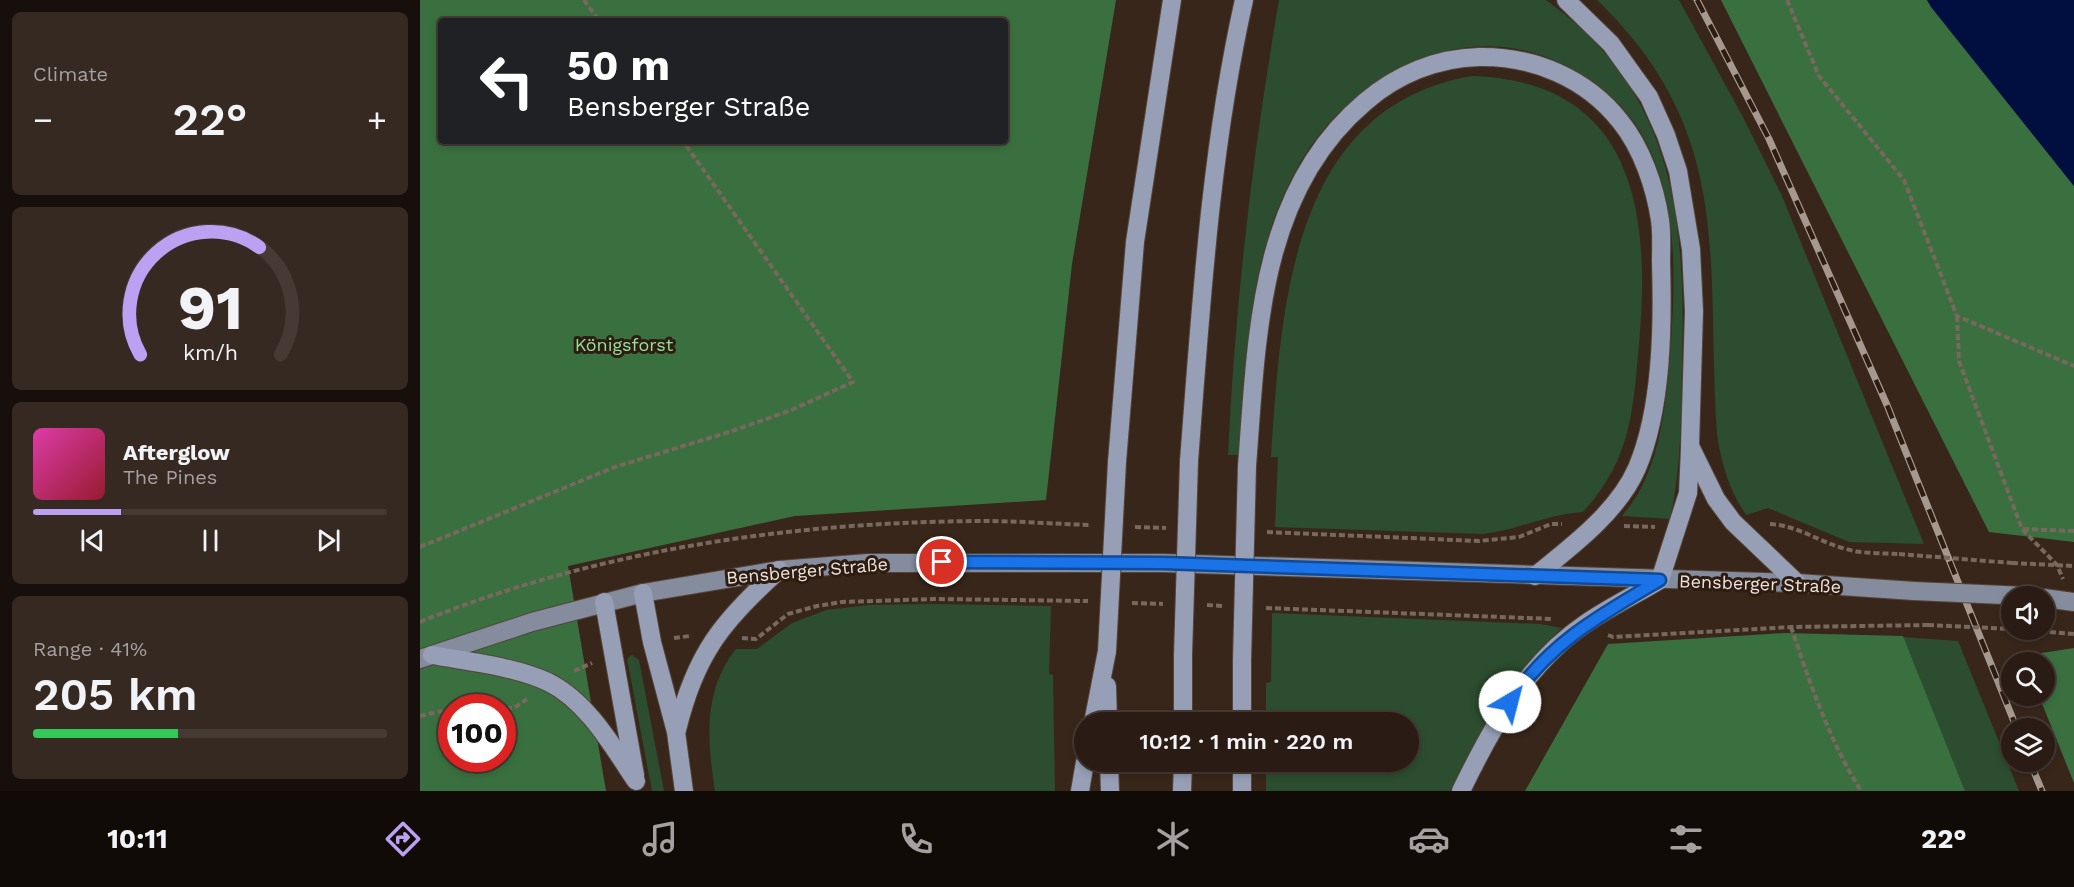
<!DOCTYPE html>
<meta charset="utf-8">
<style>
:root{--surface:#2a1c14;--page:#362922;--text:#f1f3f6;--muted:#a5a1a0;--line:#463a34;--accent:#bca0f2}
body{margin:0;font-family:"Work Sans",sans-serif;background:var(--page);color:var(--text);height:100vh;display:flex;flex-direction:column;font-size:22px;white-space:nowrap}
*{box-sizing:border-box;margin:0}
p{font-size:20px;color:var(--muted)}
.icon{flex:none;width:33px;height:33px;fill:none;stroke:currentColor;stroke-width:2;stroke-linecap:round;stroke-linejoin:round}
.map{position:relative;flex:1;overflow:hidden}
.side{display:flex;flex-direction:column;gap:12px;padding:12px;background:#170f0b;width:420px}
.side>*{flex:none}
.banner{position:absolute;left:18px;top:18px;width:570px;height:126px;border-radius:6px;box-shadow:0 3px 9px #0003,0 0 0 2px var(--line);background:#202124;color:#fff;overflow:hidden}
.fabs{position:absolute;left:1581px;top:586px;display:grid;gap:12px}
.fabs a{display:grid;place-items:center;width:54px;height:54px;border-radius:50%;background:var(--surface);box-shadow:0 3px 9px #0003,0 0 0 2px var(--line);font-size:30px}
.speed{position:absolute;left:18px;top:694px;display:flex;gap:12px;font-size:30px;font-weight:700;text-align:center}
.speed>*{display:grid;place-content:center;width:78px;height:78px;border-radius:50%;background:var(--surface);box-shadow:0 3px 9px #0003,0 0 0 2px var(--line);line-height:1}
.speed .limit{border:9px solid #d22;background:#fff;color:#111}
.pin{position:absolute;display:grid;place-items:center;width:51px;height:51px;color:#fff;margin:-26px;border:3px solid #fff;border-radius:50%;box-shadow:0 2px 6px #0007}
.me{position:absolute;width:66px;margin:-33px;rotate:37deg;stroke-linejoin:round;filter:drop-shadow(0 0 4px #0008)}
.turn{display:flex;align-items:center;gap:21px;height:126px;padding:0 30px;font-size:27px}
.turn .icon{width:78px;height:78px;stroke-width:2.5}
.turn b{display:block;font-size:42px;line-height:51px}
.big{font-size:45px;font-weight:600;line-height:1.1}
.side .card{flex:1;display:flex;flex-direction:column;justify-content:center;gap:9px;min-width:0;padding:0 21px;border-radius:9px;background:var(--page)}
.side .dial{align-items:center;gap:0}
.dial svg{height:156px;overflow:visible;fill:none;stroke:var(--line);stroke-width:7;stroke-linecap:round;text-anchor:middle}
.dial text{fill:var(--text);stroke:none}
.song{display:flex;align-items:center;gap:18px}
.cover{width:72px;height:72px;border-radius:9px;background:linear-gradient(135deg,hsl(320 70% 55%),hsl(350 70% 35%))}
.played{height:6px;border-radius:3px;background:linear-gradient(90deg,var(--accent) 25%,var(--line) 25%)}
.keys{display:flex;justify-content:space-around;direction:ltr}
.heat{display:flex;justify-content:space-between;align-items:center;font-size:33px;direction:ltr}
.charge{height:9px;border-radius:4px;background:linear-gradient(90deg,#34c759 41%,var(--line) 0)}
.trip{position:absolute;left:654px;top:712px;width:345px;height:60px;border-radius:30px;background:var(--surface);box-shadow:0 3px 9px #0003,0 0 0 2px var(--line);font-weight:600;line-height:60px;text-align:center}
.dock{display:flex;height:96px;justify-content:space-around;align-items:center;background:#110b08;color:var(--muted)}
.dock .icon{width:42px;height:42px}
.dock .on{color:var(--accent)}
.dock b{font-size:27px;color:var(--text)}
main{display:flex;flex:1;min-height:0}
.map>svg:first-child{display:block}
.green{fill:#2c4d2f}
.forest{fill:#3a703f;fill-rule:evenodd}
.water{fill:#000f3f}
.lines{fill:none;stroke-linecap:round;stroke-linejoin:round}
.major-casing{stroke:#554439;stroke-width:20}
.highway-casing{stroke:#554439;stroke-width:20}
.path{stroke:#78685d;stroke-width:4;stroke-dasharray:6 3;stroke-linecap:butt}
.major{stroke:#858c9e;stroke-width:18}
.highway{stroke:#969fb5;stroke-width:18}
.rail-casing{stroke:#a6988e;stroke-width:7}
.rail{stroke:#2d1c11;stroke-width:4.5;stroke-dasharray:14;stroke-linecap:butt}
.major-bridge-casing{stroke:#554439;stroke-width:20;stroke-linecap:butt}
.highway-bridge-casing{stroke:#554439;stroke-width:20;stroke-linecap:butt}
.path-bridge{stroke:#78685d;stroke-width:4;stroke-dasharray:6 3;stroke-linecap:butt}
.major-bridge{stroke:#858c9e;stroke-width:18}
.highway-bridge{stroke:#969fb5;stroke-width:18}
.route-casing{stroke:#114b97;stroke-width:15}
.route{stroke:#1a73e8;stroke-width:10}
.labels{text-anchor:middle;stroke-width:6;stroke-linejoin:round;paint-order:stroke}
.park-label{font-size:18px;fill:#93e299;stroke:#2d1c11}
.street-label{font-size:18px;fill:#ede1d9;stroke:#2d1c11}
</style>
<main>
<section class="side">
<div class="card"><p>Climate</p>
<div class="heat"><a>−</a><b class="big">22°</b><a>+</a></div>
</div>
<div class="card dial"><svg viewBox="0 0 100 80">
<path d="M14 69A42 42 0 1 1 86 69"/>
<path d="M14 69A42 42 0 0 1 75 14" stroke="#bca0f2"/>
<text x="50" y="56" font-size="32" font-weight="700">91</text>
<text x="50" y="72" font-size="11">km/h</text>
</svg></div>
<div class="card">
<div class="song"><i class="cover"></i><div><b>Afterglow</b><p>The Pines</p></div></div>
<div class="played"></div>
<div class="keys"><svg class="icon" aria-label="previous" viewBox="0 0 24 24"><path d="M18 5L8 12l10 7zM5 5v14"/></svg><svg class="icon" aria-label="pause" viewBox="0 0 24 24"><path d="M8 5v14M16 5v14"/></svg><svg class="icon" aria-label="next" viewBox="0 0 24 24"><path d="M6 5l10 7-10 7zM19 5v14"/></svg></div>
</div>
<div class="card"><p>Range · 41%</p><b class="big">205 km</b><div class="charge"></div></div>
</section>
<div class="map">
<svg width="1654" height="791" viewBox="0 0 1654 791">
<rect width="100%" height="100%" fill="#38261a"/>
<g class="green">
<path d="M859,0H1126C1257,93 1266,222 1262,370C1261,420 1261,470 1250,519L1202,516C1209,507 1216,498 1221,488C1244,444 1247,389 1251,341C1256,271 1257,196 1221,133C1205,106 1180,84 1152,69C1049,11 932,72 878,167C828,254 826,358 819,455H808C815,302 833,151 859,0Z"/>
<path d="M1177,0H1259L1323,117L1362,196L1504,544L1429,542L1348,508L1326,515C1309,490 1302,465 1297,435C1285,262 1317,135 1177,0Z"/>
<path d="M1052,76C1215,81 1231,213 1219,344C1213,411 1211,460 1163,512C1127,514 1099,530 1063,534L855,527L858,457H851C861,309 870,107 1052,76Z"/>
<path d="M517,604L631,606L629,674L633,675L635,791H295C287,741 283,690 316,649H337L372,623L406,610L449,605Z"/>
<path d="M852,613L1121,624L1142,628C1089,676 1062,728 1030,791H846V762H988V723H846V683L851,682Z"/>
<path d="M1483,637L1538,641L1599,791H1545Z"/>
<path d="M212,655L219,660L244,791H232L207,659Z"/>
</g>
<g class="forest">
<path d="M0,0H696L652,264L626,500L375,516L148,566L186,791H0ZM21,21H585V141H21ZM32,708H82V759H32Z"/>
<path d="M1301,0H1507L1654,186V542L1569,532Z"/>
<path d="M1365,633L1483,636L1545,791H1105L1188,644Z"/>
<path d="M1654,648V783L1619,696H1624V663H1605L1602,656Z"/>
</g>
<path class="water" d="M1507,0H1654V186L1511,7Z"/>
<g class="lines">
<g class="major-casing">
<g id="major">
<path d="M1624,598L1654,602"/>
<path d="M0,659L112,622L223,593L359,570L448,563H743L1377,583L1494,591"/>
</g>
</g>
<g class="highway-casing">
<g id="highway">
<path d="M1146,0L1191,44L1229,97L1246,135L1258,171L1271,249L1274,311L1270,446L1296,499L1313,522L1377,583"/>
<path d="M769,461C781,307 790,151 824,0"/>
<path d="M697,462L715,242L752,0"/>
<path d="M827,466C837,338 838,192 945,102C976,75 1016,58 1059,57C1113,56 1166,78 1200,121C1222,148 1235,187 1240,220C1242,234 1241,249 1241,262C1243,326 1242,409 1217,468C1198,512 1151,547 1115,576"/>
<path d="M223,593L232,642L256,732L264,791"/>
<path d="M184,602L215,775"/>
<path d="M12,655C50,662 93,666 128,682C167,701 193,747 216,781"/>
<path d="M822,660V723"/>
<path d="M687,686L688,723"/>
<path d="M673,723L687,651"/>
<path d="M763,723V655"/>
<path d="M257,730C275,655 302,621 359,570"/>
<path d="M689,762L690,791"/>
<path d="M822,762V791"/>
<path d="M660,791L665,762"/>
<path d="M762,791L763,762"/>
<path d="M1041,791C1071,729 1106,664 1165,624C1188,608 1215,595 1240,580L1268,493L1270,449"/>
</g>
</g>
<g class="path">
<path d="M164,0L179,21"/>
<path d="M1367,0L1399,76L1484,180L1537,316L1654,366"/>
<path d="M1537,316L1539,361L1602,529L1637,565L1643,579"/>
<path d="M1350,524C1379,526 1399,542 1426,549C1443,554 1462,553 1479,554"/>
<path d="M1204,526L1235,527"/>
<path d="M715,527L746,528"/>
<path d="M1603,529L1654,531"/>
<path d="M847,532L1059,541L1099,537L1131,524H1142"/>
<path d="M0,547L195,467L312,431L369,411L433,382L263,141"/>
<path d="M1592,563L1654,566"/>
<path d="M712,603L743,604"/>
<path d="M787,605L803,606"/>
<path d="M846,608L1133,619"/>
<path d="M0,622C177,550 371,522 562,521C598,521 635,524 671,525"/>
<path d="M1371,627C1390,683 1409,740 1441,791"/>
<path d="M1603,630L1654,634"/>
<path d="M1188,635L1193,637L1371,627L1508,625"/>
<path d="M254,638L270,636"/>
<path d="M322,638L336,639L368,614L397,606L422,602L515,599L668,601"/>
<path d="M154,671L172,663"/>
<path d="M68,708H94L107,699"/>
<path d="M0,716L32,709"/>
</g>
<use href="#major" class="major"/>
<use href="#highway" class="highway"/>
<g class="rail-casing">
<g id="rail">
<path d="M1277,0L1349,139L1467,405L1597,729"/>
<path d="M1610,762L1622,791"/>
</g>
</g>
<use href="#rail" class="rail"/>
<g class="major-bridge-casing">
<path id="major-bridge" d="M1494,591L1606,596"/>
</g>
<g class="highway-bridge-casing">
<g id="highway-bridge">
<path d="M687,651L697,462"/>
<path d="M763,655L769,461"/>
<path d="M822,660L827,466"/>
</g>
</g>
<g class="path-bridge">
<path d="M1479,554L1592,563"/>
<path d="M1508,625L1592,629"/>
</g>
<use href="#major-bridge" class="major-bridge"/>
<use href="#highway-bridge" class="highway-bridge"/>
</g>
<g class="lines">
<g class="route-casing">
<path id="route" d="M522,562L743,563L1240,580C1180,615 1129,643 1090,702"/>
</g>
<use href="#route" class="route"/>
</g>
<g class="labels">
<g class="park-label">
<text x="204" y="351">Königsforst</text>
</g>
<g class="street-label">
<text transform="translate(387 571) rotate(-5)" y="6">Bensberger Straße</text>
<text transform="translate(1340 584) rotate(2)" y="6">Bensberger Straße</text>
</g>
</g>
</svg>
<div class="fabs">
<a><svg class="icon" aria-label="sound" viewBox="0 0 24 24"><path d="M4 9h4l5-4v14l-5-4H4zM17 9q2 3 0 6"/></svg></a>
<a><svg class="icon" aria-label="search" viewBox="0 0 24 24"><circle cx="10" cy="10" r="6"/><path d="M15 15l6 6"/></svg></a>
<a><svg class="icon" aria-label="layers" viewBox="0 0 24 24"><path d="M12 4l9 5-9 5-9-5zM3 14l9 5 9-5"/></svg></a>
</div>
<div class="speed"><div class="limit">100</div></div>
<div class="pin" style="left:522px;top:562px;background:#d93025"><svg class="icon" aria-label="arrive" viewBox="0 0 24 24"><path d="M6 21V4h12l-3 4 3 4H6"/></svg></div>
<svg class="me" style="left:1090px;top:702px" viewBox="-20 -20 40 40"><circle r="19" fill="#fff"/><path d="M0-13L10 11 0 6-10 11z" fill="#1a73e8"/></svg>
<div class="trip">10:12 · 1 min · 220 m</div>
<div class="banner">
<div class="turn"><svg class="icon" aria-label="left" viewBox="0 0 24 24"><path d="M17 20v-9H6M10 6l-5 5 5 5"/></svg><div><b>50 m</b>Bensberger Straße</div></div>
</div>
</div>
</main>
<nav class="dock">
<b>10:11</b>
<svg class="icon on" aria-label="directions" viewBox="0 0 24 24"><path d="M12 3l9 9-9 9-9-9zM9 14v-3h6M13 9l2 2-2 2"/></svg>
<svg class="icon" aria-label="music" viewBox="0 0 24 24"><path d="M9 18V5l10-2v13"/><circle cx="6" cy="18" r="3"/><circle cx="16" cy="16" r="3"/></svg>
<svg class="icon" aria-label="phone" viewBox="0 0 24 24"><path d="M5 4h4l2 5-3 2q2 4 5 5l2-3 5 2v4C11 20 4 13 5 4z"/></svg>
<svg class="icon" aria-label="climate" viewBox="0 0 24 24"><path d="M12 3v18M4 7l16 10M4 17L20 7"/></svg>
<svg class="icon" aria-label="car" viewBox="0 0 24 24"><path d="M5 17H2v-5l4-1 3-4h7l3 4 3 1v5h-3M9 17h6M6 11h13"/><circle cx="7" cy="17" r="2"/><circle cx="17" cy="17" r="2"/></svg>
<svg class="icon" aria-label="filters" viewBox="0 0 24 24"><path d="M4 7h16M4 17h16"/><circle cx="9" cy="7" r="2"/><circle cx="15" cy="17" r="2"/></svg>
<b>22°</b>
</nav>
